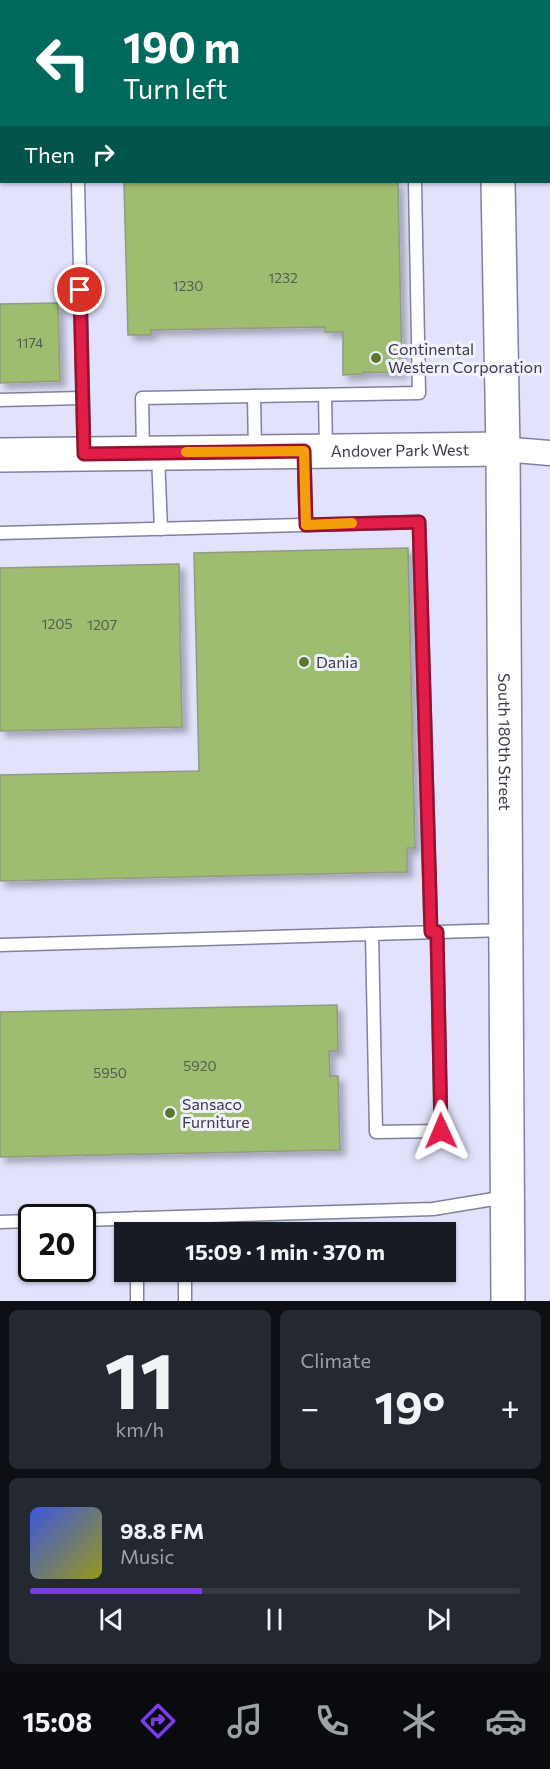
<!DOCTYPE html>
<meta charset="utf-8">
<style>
:root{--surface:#171b24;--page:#242831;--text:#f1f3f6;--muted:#9ea1a6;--line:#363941;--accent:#7c3aed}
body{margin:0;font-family:Commissioner,sans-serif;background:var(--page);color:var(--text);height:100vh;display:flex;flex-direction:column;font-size:22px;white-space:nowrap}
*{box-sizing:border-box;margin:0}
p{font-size:20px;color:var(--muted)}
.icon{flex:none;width:33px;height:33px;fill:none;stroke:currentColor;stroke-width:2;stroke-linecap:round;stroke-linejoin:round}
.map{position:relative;height:1301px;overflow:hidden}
.panel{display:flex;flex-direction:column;gap:9px;padding:9px;background:#0d0f14;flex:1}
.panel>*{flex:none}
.top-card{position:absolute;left:0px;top:0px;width:550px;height:183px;box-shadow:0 2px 4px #0004;background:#00695c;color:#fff;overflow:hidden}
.speed{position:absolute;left:18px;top:1204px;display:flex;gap:12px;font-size:30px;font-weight:700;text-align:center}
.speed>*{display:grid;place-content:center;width:78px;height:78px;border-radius:50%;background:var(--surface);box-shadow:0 2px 4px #0004;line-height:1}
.speed .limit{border:3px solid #111;border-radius:9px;background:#fff;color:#111}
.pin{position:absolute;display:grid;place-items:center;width:51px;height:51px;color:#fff;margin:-26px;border:3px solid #fff;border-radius:50%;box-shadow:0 2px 6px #0007}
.me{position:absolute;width:66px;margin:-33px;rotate:359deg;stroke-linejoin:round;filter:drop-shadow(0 0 4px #0008)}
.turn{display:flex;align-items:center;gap:21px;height:126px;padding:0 24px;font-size:27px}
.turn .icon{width:78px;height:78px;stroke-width:2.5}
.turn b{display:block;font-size:42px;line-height:51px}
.then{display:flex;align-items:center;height:57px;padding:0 24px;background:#0003;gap:12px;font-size:22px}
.big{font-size:45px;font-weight:700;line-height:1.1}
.panel .card{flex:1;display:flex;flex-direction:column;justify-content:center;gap:9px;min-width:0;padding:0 21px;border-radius:9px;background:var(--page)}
.panel .dial{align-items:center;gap:0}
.dial b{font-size:78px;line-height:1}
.song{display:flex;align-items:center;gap:18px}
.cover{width:72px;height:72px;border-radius:9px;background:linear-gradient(135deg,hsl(230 70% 55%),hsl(60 70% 35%))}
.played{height:6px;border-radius:3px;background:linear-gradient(90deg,var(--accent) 35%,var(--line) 35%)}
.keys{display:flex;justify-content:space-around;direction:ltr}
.heat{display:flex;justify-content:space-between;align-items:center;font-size:33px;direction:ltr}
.panel .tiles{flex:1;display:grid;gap:9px;grid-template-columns:1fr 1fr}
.card:last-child{grid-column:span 2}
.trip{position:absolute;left:114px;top:1222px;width:342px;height:60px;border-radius:0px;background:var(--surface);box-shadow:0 2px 4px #0004;font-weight:700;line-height:60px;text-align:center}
.tabs{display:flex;height:96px;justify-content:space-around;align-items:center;background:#090b0e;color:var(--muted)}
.tabs .icon{width:42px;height:42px}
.tabs .active{color:var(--accent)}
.tabs b{font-size:27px;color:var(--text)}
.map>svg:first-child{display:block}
.building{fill:#9ebd70;stroke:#8f9c7f;stroke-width:1.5;filter:url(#shadow)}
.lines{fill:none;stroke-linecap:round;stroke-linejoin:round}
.lane-casing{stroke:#81819e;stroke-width:15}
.street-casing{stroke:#81819e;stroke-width:27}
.secondary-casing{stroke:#81819e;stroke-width:36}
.path{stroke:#9d9db1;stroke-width:4;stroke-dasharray:3 4.5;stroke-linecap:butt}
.lane{stroke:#fff;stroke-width:12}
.street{stroke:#fff;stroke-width:24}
.secondary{stroke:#fff;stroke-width:33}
.rail{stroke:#585866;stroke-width:4.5;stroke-dasharray:9 4.5;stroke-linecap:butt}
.route-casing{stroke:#92132f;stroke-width:15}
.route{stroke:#e11d48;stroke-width:10}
.slow{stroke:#f59e0b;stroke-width:10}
.poi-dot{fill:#5d782d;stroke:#f1f1fe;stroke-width:2}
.labels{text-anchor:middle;stroke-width:6;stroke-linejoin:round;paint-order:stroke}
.number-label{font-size:14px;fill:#545c51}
.poi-label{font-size:16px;fill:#3b3b47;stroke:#f1f1fe;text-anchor:start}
.street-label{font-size:16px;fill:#3b3b47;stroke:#f1f1fe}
</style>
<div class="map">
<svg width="550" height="1301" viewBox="0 0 550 1301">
<defs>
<filter id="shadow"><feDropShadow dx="5.5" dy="5.5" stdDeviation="3" flood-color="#0004"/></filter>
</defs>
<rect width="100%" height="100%" fill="#e2e2fc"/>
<g class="building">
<path d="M0,0H5V2H2V73H0Z"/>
<rect x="65" y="0" width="228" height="2"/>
<path d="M124,182H398L402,373L363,372V374L343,375V332H325V327L151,330V335H128Z"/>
<path d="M58,303L60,381L0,383V304Z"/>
<path d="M408,548L415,848H407V872L0,881V775L199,771L194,553Z"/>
<path d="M179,564L182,727L0,731V568Z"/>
<path d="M337,1005L338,1051H329L330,1076H338L340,1150L0,1157V1012Z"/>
</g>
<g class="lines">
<g class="lane-casing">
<g id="lane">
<path d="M18,0V2"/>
<path d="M350,0L352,2"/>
<path d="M78,182L84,452"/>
<path d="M325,395L326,450"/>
<path d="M254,396L255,451"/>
<path d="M0,400L82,398"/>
<path d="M143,452L142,398L419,393L415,182"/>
<path d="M304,454L306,525"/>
<path d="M158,455L161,529"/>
<path d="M0,533L419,522L431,932"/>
<path d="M372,934L376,1132L441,1131L437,932"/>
<path d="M0,945L505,930"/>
<path d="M184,1217V1233"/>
<path d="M136,1218V1233"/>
<path d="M82,1220L433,1209L506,1197"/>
<path d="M0,1222L32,1221"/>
<path d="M137,1272V1301"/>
<path d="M185,1272V1301"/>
</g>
</g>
<g class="street-casing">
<path id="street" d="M503,449L550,453"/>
</g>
<g class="secondary-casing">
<g id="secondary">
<path d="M454,0L455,2"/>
<path id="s1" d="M498,182L503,449L508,1301"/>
<path id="s2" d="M0,455L503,449"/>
</g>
</g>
<g class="path">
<path d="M502,0L503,2"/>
<path d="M549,54L550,55"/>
</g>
<use href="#lane" class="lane"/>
<use href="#street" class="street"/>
<use href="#secondary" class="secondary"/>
<g class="rail">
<path d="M0,110H2"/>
<path d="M549,118H550"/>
<path d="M0,127H2"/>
</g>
</g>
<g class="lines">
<g class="route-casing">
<path id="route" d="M80,290L84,454L304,451L306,525L419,522L431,932H437L441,1131"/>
</g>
<use href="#route" class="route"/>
<path class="slow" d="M186,452L304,451L306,525L352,523"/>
</g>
<g class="poi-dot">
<circle cx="376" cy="358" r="6"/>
<circle cx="304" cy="662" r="6"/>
<circle cx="170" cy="1113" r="6"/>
</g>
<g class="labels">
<g class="number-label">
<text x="283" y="283">1232</text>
<text x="188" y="291">1230</text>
<text x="30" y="348">1174</text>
<text x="57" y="629">1205</text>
<text x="102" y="630">1207</text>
<text x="200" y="1071">5920</text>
<text x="110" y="1078">5950</text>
</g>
<g class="poi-label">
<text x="388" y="355">Continental<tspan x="388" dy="18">Western Corporation</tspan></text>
<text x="316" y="668">Dania</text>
<text x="182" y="1110">Sansaco<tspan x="182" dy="18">Furniture</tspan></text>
</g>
<g class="street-label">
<text dy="6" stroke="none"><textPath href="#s2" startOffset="400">Andover Park West</textPath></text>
<text dy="6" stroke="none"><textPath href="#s1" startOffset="560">South 180th Street</textPath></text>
</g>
</g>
</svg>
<div class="speed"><div class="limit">20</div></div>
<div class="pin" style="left:80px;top:290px;background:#d93025"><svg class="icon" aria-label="arrive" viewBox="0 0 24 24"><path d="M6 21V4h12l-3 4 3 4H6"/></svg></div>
<svg class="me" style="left:441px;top:1131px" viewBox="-20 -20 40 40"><path d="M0-17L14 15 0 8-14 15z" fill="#e11d48" stroke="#fff" stroke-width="4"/></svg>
<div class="trip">15:09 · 1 min · 370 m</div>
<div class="top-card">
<div class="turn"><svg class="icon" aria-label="left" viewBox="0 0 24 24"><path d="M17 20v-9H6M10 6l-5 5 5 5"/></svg><div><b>190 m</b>Turn left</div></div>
<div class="then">Then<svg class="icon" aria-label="right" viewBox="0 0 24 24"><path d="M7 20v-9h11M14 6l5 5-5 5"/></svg></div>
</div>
</div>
<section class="panel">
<div class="tiles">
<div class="card dial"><b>11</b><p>km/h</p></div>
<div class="card"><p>Climate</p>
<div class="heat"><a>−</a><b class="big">19°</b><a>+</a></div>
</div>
<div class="card">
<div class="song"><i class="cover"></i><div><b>98.8 FM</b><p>Music</p></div></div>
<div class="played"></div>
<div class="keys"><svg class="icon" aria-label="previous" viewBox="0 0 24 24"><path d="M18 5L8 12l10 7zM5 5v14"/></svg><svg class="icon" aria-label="pause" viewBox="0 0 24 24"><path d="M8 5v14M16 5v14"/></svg><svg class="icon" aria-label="next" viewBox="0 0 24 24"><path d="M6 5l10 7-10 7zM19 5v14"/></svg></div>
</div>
</div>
</section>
<nav class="tabs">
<b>15:08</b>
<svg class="icon active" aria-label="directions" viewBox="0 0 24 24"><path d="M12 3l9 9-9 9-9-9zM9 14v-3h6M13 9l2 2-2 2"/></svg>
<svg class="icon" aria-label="music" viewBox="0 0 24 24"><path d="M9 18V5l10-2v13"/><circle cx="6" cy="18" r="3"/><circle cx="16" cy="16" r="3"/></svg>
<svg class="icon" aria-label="phone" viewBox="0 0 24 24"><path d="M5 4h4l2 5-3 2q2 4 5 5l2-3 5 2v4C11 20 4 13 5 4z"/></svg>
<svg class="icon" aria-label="climate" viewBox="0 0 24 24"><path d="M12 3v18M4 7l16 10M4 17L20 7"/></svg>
<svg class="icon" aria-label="car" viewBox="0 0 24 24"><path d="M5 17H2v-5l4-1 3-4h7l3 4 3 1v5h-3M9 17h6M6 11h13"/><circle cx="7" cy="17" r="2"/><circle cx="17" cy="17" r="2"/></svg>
</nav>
